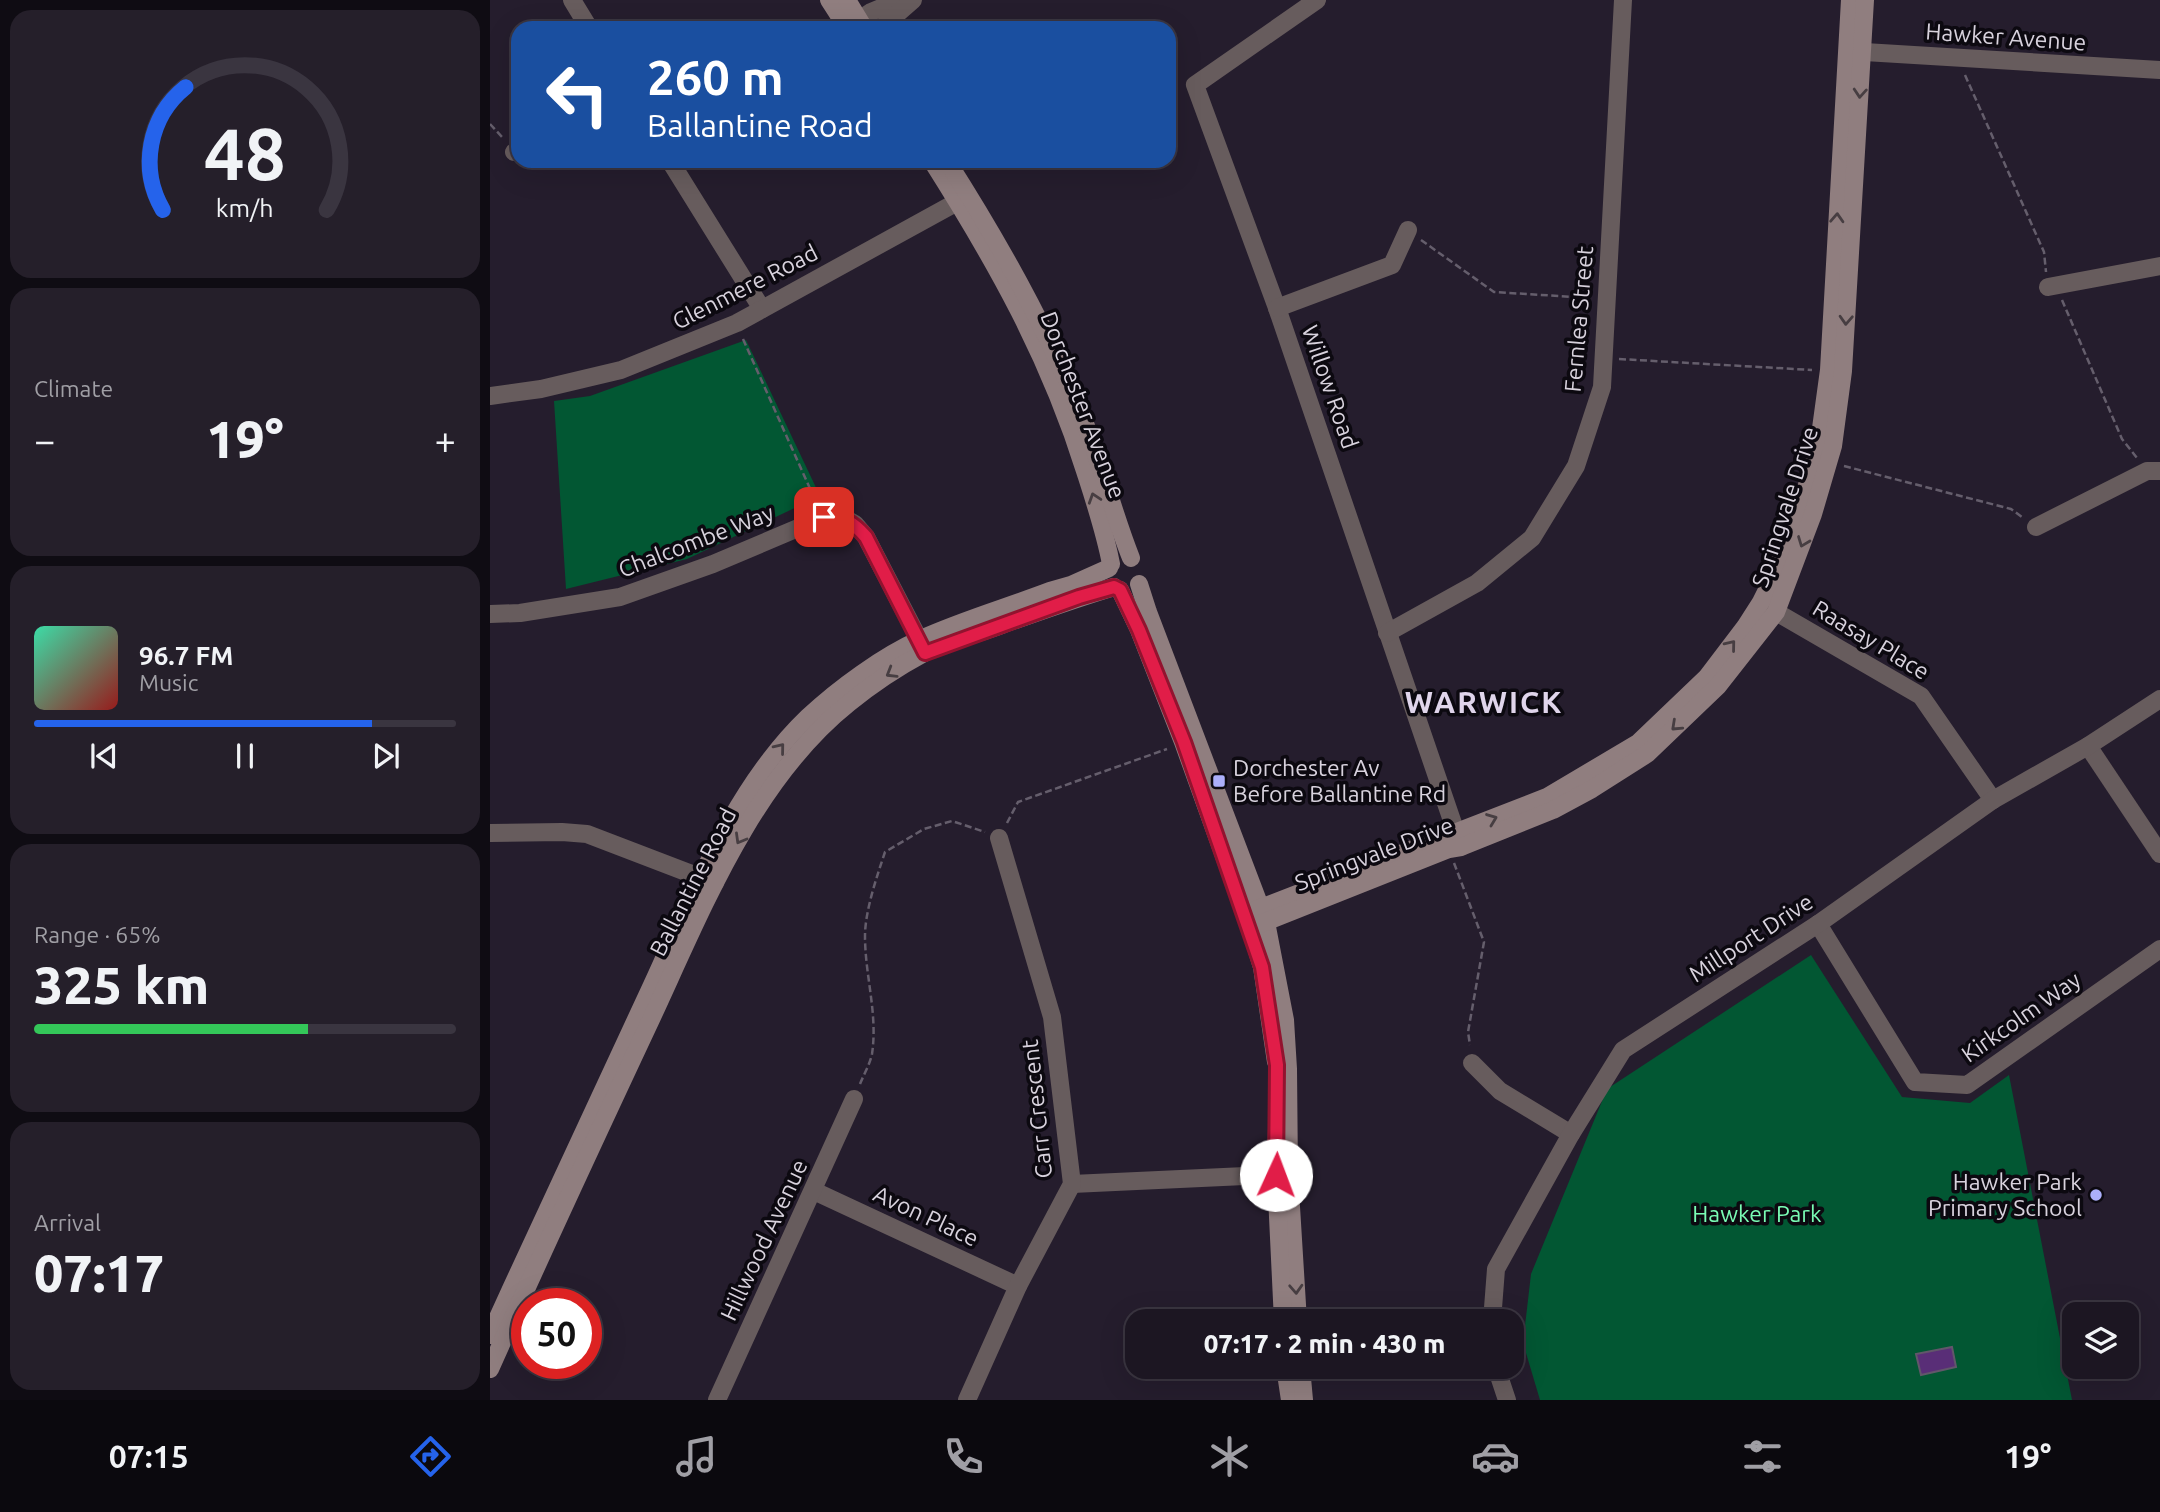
<!DOCTYPE html>
<meta charset="utf-8">
<style>
:root{--surface:#1c1622;--page:#251f2a;--text:#f1f3f6;--muted:#a09fa5;--line:#3a3540;--accent:#2563eb}
body{margin:0;font-family:Ubuntu,sans-serif;background:var(--page);color:var(--text);height:100vh;display:flex;flex-direction:column;font-size:26px;white-space:nowrap}
*{box-sizing:border-box;margin:0}
p{font-size:23px;color:var(--muted)}
.icon{flex:none;width:38px;height:38px;fill:none;stroke:currentColor;stroke-width:2;stroke-linecap:round;stroke-linejoin:round}
.map{position:relative;flex:1;overflow:hidden}
.details{display:flex;flex-direction:column;gap:10px;padding:10px;background:#0f0c13;width:490px}
.details>*{flex:none}
.guide{position:absolute;left:21px;top:21px;width:665px;height:147px;border-radius:21px;box-shadow:0 7px 28px #0002,0 0 0 2px var(--line);background:#1a4fa0;color:#fff;overflow:hidden}
.buttons{position:absolute;left:1572px;top:1302px;display:grid;gap:14px}
.buttons a{display:grid;place-items:center;width:77px;height:77px;border-radius:14px;background:var(--surface);box-shadow:0 7px 28px #0002,0 0 0 2px var(--line);font-size:35px}
.speed{position:absolute;left:21px;top:1288px;display:flex;gap:14px;font-size:35px;font-weight:700;text-align:center}
.speed>*{display:grid;place-content:center;width:91px;height:91px;border-radius:50%;background:var(--surface);box-shadow:0 7px 28px #0002,0 0 0 2px var(--line);line-height:1}
.speed .limit{border:10px solid #d22;background:#fff;color:#111}
.pin{position:absolute;display:grid;place-items:center;width:60px;height:60px;color:#fff;margin:-30px;border-radius:14px;box-shadow:0 4px 10px #0006}
.me{position:absolute;width:77px;margin:-38px;rotate:2deg;stroke-linejoin:round;filter:drop-shadow(0 0 5px #0008)}
.turn{display:flex;align-items:center;gap:24px;height:147px;padding:0 21px;font-size:32px}
.turn .icon{width:91px;height:91px;stroke-width:2.5}
.turn b{display:block;font-size:49px;line-height:60px}
.big{font-size:52px;font-weight:800;line-height:1.1}
.details .card{flex:1;display:flex;flex-direction:column;justify-content:center;gap:10px;min-width:0;padding:0 24px;border-radius:21px;background:var(--page)}
.details .dial{align-items:center;gap:0}
.dial svg{height:182px;overflow:visible;fill:none;stroke:var(--line);stroke-width:7;stroke-linecap:round;text-anchor:middle}
.dial text{fill:var(--text);stroke:none}
.song{display:flex;align-items:center;gap:21px}
.cover{width:84px;height:84px;border-radius:10px;background:linear-gradient(135deg,hsl(160 70% 55%),hsl(0 70% 35%))}
.played{height:7px;border-radius:4px;background:linear-gradient(90deg,var(--accent) 80%,var(--line) 80%)}
.keys{display:flex;justify-content:space-around;direction:ltr}
.heat{display:flex;justify-content:space-between;align-items:center;font-size:38px;direction:ltr}
.charge{height:10px;border-radius:5px;background:linear-gradient(90deg,#34c759 65%,var(--line) 0)}
.trip{position:absolute;left:635px;top:1309px;width:399px;height:70px;border-radius:21px;background:var(--surface);box-shadow:0 7px 28px #0002,0 0 0 2px var(--line);font-weight:800;line-height:70px;text-align:center}
.tabs{display:flex;height:112px;justify-content:space-around;align-items:center;background:#0b090e;color:var(--muted)}
.tabs .icon{width:49px;height:49px}
.tabs .active{color:var(--accent)}
.tabs b{font-size:32px;color:var(--text)}
main{display:flex;flex:1;min-height:0}
.map>svg:first-child{display:block}
.green{fill:#025733}
.building{fill:#592e77;stroke:#61576a;stroke-width:2}
.lines{fill:none;stroke-linecap:round;stroke-linejoin:round}
.path{stroke:#655e6c;stroke-width:2.5;stroke-dasharray:7 3.5;stroke-linecap:butt}
.street{stroke:#675c5d;stroke-width:18}
.secondary{stroke:#907e7f;stroke-width:18}
.oneway{stroke:#473e42}
.route-casing{stroke:#92132f;stroke-width:18}
.route{stroke:#e11d48;stroke-width:12}
.poi-dot{fill:#acaffb;stroke:#0c0910;stroke-width:2.5}
.labels{text-anchor:middle;stroke-width:7;stroke-linejoin:round;paint-order:stroke}
.street-label{font-size:23px;fill:#d8d2dd;stroke:#0c0910}
.poi-label{font-size:23px;fill:#d8d2dd;stroke:#0c0910;text-anchor:start}
.park-label{font-size:23px;fill:#7afcb5;stroke:#0c0910}
.district-label{font-size:30px;font-weight:bold;letter-spacing:2px;fill:#e0d5eb;stroke:#0c0910}
</style>
<main>
<section class="details">
<div class="card dial"><svg viewBox="0 0 100 80">
<path d="M14 69A42 42 0 1 1 86 69"/>
<path d="M14 69A42 42 0 0 1 24 15" stroke="#2563eb"/>
<text x="50" y="56" font-size="32" font-weight="700">48</text>
<text x="50" y="72" font-size="11">km/h</text>
</svg></div>
<div class="card"><p>Climate</p>
<div class="heat"><a>−</a><b class="big">19°</b><a>+</a></div>
</div>
<div class="card">
<div class="song"><i class="cover"></i><div><b>96.7 FM</b><p>Music</p></div></div>
<div class="played"></div>
<div class="keys"><svg class="icon" aria-label="previous" viewBox="0 0 24 24"><path d="M18 5L8 12l10 7zM5 5v14"/></svg><svg class="icon" aria-label="pause" viewBox="0 0 24 24"><path d="M8 5v14M16 5v14"/></svg><svg class="icon" aria-label="next" viewBox="0 0 24 24"><path d="M6 5l10 7-10 7zM19 5v14"/></svg></div>
</div>
<div class="card"><p>Range · 65%</p><b class="big">325 km</b><div class="charge"></div></div>
<div class="card"><p>Arrival</p><b class="big">07:17</b></div>
</section>
<div class="map">
<svg width="1670" height="1400" viewBox="0 0 1670 1400">
<rect width="100%" height="100%" fill="#251d2d"/>
<g class="green">
<path d="M256,340L330,496L197,559L76,589L64,401L100,396Z"/>
<path d="M1321,955L1412,1097L1480,1103L1519,1075L1582,1400H1050L1033,1343L1041,1274L1117,1089Z"/>
</g>
<path class="building" d="M1462,1347L1466,1367L1431,1375L1426,1354Z"/>
<g class="lines">
<g class="path">
<path d="M1475,75L1554,252L1556,272"/>
<path d="M0,124L13,138"/>
<path d="M931,240L1004,292L1100,298"/>
<path d="M1572,300L1632,439L1647,458"/>
<path d="M253,339L326,502"/>
<path d="M1129,359L1322,370"/>
<path d="M1354,466L1521,509L1532,517"/>
<path d="M517,823L528,802L677,749"/>
<path d="M964,863L994,942L978,1032L980,1045"/>
<path d="M370,1084C374,1074 380,1064 382,1054C388,1014 375,976 375,936C375,911 387,876 395,852L434,829L462,821L495,832"/>
</g>
<g class="street">
<path d="M82,0L99,28"/>
<path d="M827,0L705,85L787,308L971,847"/>
<path d="M357,28L381,12L410,0"/>
<path d="M391,28L423,0"/>
<path d="M1358,51L1670,70"/>
<path d="M24,152L28,150"/>
<path d="M180,161L272,309"/>
<path d="M1558,287L1670,266"/>
<path d="M787,308L902,265L918,230"/>
<path d="M0,396L51,389L131,370L247,323L478,196"/>
<path d="M1546,527L1657,471H1670"/>
<path d="M1274,605L1431,696L1503,800"/>
<path d="M0,614L30,613L130,597L223,564L334,517L358,520L365,524L376,537L435,651"/>
<path d="M897,633L987,583L1042,538L1086,466L1112,387L1133,0"/>
<path d="M1598,746L1670,854"/>
<path d="M0,833L72,832L97,834L225,883"/>
<path d="M1328,924L1425,1082L1477,1085L1670,949"/>
<path d="M982,1063L1010,1091L1081,1134"/>
<path d="M582,1184L798,1174"/>
<path d="M324,1191L528,1286"/>
<path d="M1002,1321L1006,1269L1081,1134L1133,1050L1328,924L1503,800L1598,746L1670,699"/>
<path d="M1006,1367L1017,1400"/>
<path d="M227,1400L364,1099"/>
<path d="M477,1400L528,1286L582,1184L562,1017L509,838"/>
</g>
<g class="secondary">
<path d="M339,0L357,28"/>
<path d="M357,0L374,28"/>
<path d="M442,161C506,262 559,356 595,471C605,502 615,532 621,564"/>
<path d="M457,161C510,244 558,329 594,421C612,466 623,513 641,558"/>
<path d="M649,584L658,612L776,922L795,1020L798,1069L799,1174L808,1321"/>
<path d="M630,590L649,630L693,742L760,928L772,967L786,1062"/>
<path d="M755,914L1057,797L1148,743L1217,677L1255,627L1271,602L1284,576L1310,510L1329,443L1339,370L1360,0"/>
<path d="M760,928L959,849L971,847L1063,810L1102,789L1157,754L1228,686L1286,612L1323,514L1343,446L1353,371L1375,0"/>
<path d="M787,1129L786,1175L793,1321"/>
<path d="M0,1335C53,1218 108,1102 162,985C205,892 243,789 318,717C349,688 393,656 431,639C473,620 518,607 560,591L581,585L619,568"/>
<path d="M795,1367L800,1400"/>
<path d="M811,1367L814,1400"/>
<path d="M0,1369C51,1255 104,1141 157,1028C210,915 260,782 359,703C382,684 408,667 434,653C459,641 488,634 514,624C551,611 587,598 624,587"/>
</g>
</g>
<defs><path id="oneway-chevron" d="M-2-3.5L2.5 0L-2 3.5" fill="none" stroke-width="1.6" stroke-linecap="round" stroke-linejoin="round" transform="scale(1.75)"/></defs>
<g class="oneway">
<use href="#oneway-chevron" transform="translate(1370 93) rotate(94)"/>
<use href="#oneway-chevron" transform="translate(1347 218) rotate(-87)"/>
<use href="#oneway-chevron" transform="translate(1356 320) rotate(93)"/>
<use href="#oneway-chevron" transform="translate(604 498) rotate(-108)"/>
<use href="#oneway-chevron" transform="translate(1313 542) rotate(111)"/>
<use href="#oneway-chevron" transform="translate(1241 645) rotate(-51)"/>
<use href="#oneway-chevron" transform="translate(401 673) rotate(149)"/>
<use href="#oneway-chevron" transform="translate(1186 726) rotate(137)"/>
<use href="#oneway-chevron" transform="translate(290 748) rotate(-51)"/>
<use href="#oneway-chevron" transform="translate(1002 819) rotate(-21)"/>
<use href="#oneway-chevron" transform="translate(250 839) rotate(120)"/>
<use href="#oneway-chevron" transform="translate(806 1289) rotate(87)"/>
</g>
<g class="lines">
<g class="route-casing">
<path id="route" d="M334,517C354,517 363,522 376,537L435,653L589,597L624,587L630,590L649,630L694,742L772,967L787,1065L786,1175"/>
</g>
<use href="#route" class="route"/>
</g>
<g class="poi-dot">
<rect x="722" y="774" width="14" height="14" rx="3.5"/>
<circle cx="1606" cy="1195" r="7"/>
</g>
<g class="labels">
<g class="street-label">
<text transform="translate(1516 37) rotate(4)" y="8">Hawker Avenue</text>
<text transform="translate(255 287) rotate(-27)" y="8">Glenmere Road</text>
<text transform="translate(1089 319) rotate(-85)" y="8">Fernlea Street</text>
<text transform="translate(840 387) rotate(71)" y="8">Willow Road</text>
<text transform="translate(593 405) rotate(69)" y="8">Dorchester Avenue</text>
<text transform="translate(1295 507) rotate(-72)" y="8">Springvale Drive</text>
<text transform="translate(206 541) rotate(-21)" y="8">Chalcombe Way</text>
<text transform="translate(1381 640) rotate(31)" y="8">Raasay Place</text>
<text transform="translate(884 854) rotate(-21)" y="8">Springvale Drive</text>
<text transform="translate(203 882) rotate(-63)" y="8">Ballantine Road</text>
<text transform="translate(1261 938) rotate(-33)" y="8">Millport Drive</text>
<text transform="translate(1531 1017) rotate(-35)" y="8">Kirkcolm Way</text>
<text transform="translate(547 1109) rotate(-96)" y="8">Carr Crescent</text>
<text transform="translate(436 1216) rotate(25)" y="8">Avon Place</text>
<text transform="translate(274 1240) rotate(-65)" y="8">Hillwood Avenue</text>
</g>
<g class="poi-label">
<text x="743" y="776">Dorchester Av<tspan x="743" dy="26">Before Ballantine Rd</tspan></text>
<text x="1592" y="1190" text-anchor="end">Hawker Park<tspan x="1592" dy="26">Primary School</tspan></text>
</g>
<g class="park-label">
<text x="1267" y="1222">Hawker Park</text>
</g>
<g class="district-label">
<text x="994" y="713">WARWICK</text>
</g>
</g>
</svg>
<div class="buttons">
<a><svg class="icon" aria-label="layers" viewBox="0 0 24 24"><path d="M12 4l9 5-9 5-9-5zM3 14l9 5 9-5"/></svg></a>
</div>
<div class="speed"><div class="limit">50</div></div>
<div class="pin" style="left:334px;top:517px;background:#d93025"><svg class="icon" aria-label="arrive" viewBox="0 0 24 24"><path d="M6 21V4h12l-3 4 3 4H6"/></svg></div>
<svg class="me" style="left:786px;top:1175px" viewBox="-20 -20 40 40"><circle r="19" fill="#fff"/><path d="M0-13L10 11 0 6-10 11z" fill="#e11d48"/></svg>
<div class="trip">07:17 · 2 min · 430 m</div>
<div class="guide">
<div class="turn"><svg class="icon" aria-label="left" viewBox="0 0 24 24"><path d="M17 20v-9H6M10 6l-5 5 5 5"/></svg><div><b>260 m</b>Ballantine Road</div></div>
</div>
</div>
</main>
<nav class="tabs">
<b>07:15</b>
<svg class="icon active" aria-label="directions" viewBox="0 0 24 24"><path d="M12 3l9 9-9 9-9-9zM9 14v-3h6M13 9l2 2-2 2"/></svg>
<svg class="icon" aria-label="music" viewBox="0 0 24 24"><path d="M9 18V5l10-2v13"/><circle cx="6" cy="18" r="3"/><circle cx="16" cy="16" r="3"/></svg>
<svg class="icon" aria-label="phone" viewBox="0 0 24 24"><path d="M5 4h4l2 5-3 2q2 4 5 5l2-3 5 2v4C11 20 4 13 5 4z"/></svg>
<svg class="icon" aria-label="climate" viewBox="0 0 24 24"><path d="M12 3v18M4 7l16 10M4 17L20 7"/></svg>
<svg class="icon" aria-label="car" viewBox="0 0 24 24"><path d="M5 17H2v-5l4-1 3-4h7l3 4 3 1v5h-3M9 17h6M6 11h13"/><circle cx="7" cy="17" r="2"/><circle cx="17" cy="17" r="2"/></svg>
<svg class="icon" aria-label="filters" viewBox="0 0 24 24"><path d="M4 7h16M4 17h16"/><circle cx="9" cy="7" r="2"/><circle cx="15" cy="17" r="2"/></svg>
<b>19°</b>
</nav>
